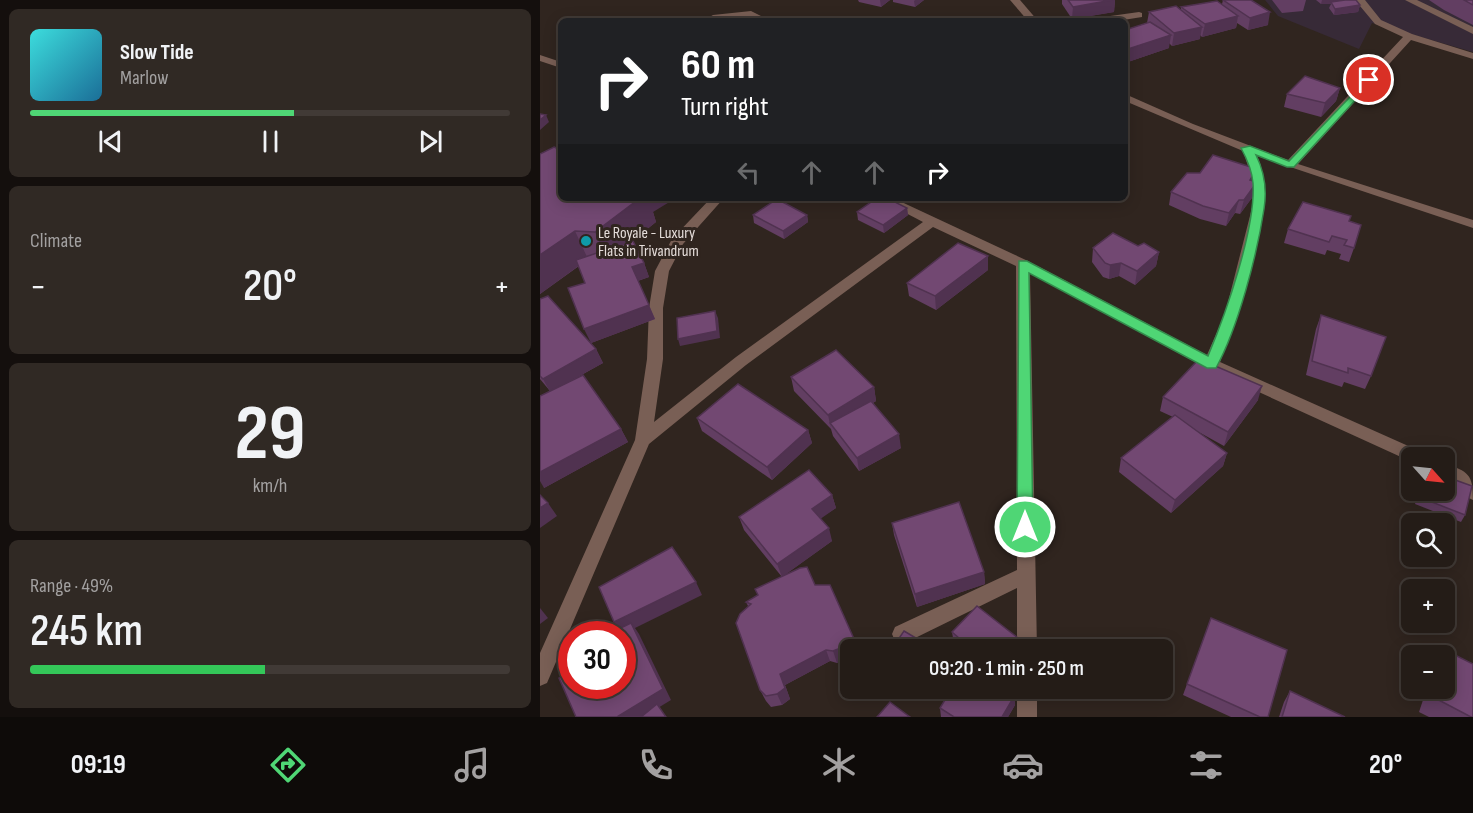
<!DOCTYPE html>
<meta charset="utf-8">
<style>
:root{--surface:#241c17;--page:#302924;--text:#f1f3f6;--muted:#a3a1a1;--line:#413a36;--accent:#4fd675}
body{margin:0;font-family:"Sofia Sans Condensed",sans-serif;background:var(--page);color:var(--text);height:100vh;display:flex;flex-direction:column;font-size:22px;white-space:nowrap}
*{box-sizing:border-box;margin:0}
p{font-size:20px;color:var(--muted)}
.icon{flex:none;width:33px;height:33px;fill:none;stroke:currentColor;stroke-width:2;stroke-linecap:round;stroke-linejoin:round}
.map{position:relative;flex:1;overflow:hidden}
.panel{display:flex;flex-direction:column;gap:9px;padding:9px;background:#140f0d;width:540px}
.panel>*{flex:none}
.banner{position:absolute;left:18px;top:18px;width:570px;height:183px;border-radius:9px;box-shadow:0 3px 15px #0003,0 0 0 2px var(--line);background:#202124;color:#fff;overflow:hidden}
.needle{width:39px;rotate:117deg}
.buttons{position:absolute;left:861px;top:447px;display:grid;gap:12px}
.buttons a{display:grid;place-items:center;width:54px;height:54px;border-radius:9px;background:var(--surface);box-shadow:0 3px 15px #0003,0 0 0 2px var(--line);font-size:30px}
.speed{position:absolute;left:18px;top:621px;display:flex;gap:12px;font-size:30px;font-weight:700;text-align:center}
.speed>*{display:grid;place-content:center;width:78px;height:78px;border-radius:50%;background:var(--surface);box-shadow:0 3px 15px #0003,0 0 0 2px var(--line);line-height:1}
.speed .limit{border:9px solid #d22;background:#fff;color:#111}
.pin{position:absolute;display:grid;place-items:center;width:51px;height:51px;color:#fff;margin:-26px;border:3px solid #fff;border-radius:50%;box-shadow:0 2px 6px #0007}
.me{position:absolute;width:66px;margin:-33px;rotate:0deg;stroke-linejoin:round;filter:drop-shadow(0 0 4px #0008)}
.turn{display:flex;align-items:center;gap:21px;height:126px;padding:0 24px;font-size:27px}
.turn .icon{width:78px;height:78px;stroke-width:2.5}
.turn b{display:block;font-size:42px;line-height:51px}
.lanes{display:flex;align-items:center;height:57px;padding:0 24px;background:#0003;justify-content:center;gap:30px;direction:ltr}
.lanes .off{opacity:.35}
.big{font-size:45px;font-weight:600;line-height:1.1}
.panel .widget{flex:1;display:flex;flex-direction:column;justify-content:center;gap:9px;min-width:0;padding:0 21px;border-radius:9px;background:var(--page)}
.panel .dial{align-items:center;gap:0}
.dial b{font-size:78px;line-height:1}
.song{display:flex;align-items:center;gap:18px}
.cover{width:72px;height:72px;border-radius:9px;background:linear-gradient(135deg,hsl(180 70% 55%),hsl(200 70% 35%))}
.played{height:6px;border-radius:3px;background:linear-gradient(90deg,var(--accent) 55%,var(--line) 55%)}
.keys{display:flex;justify-content:space-around;direction:ltr}
.heat{display:flex;justify-content:space-between;align-items:center;font-size:33px;direction:ltr}
.charge{height:9px;border-radius:4px;background:linear-gradient(90deg,#34c759 49%,var(--line) 0)}
.trip{position:absolute;left:300px;top:639px;width:333px;height:60px;border-radius:9px;background:var(--surface);box-shadow:0 3px 15px #0003,0 0 0 2px var(--line);font-weight:600;line-height:60px;text-align:center}
.dock{display:flex;height:96px;justify-content:space-around;align-items:center;background:#0e0b09;color:var(--muted)}
.dock .icon{width:42px;height:42px}
.dock .on{color:var(--accent)}
.dock b{font-size:27px;color:var(--text)}
main{display:flex;flex:1;min-height:0}
.map>svg:first-child{display:block}
.education{fill:#372a37}
.lines{fill:none;stroke-linecap:round;stroke-linejoin:round}
.minor{fill:#795f55;fill-rule:evenodd}
.wall{fill:#623e62}
.shaded-wall{fill:#503250}
.building{fill:#724872;stroke:#503250;stroke-width:1.5}
.route{fill:#4fd675;stroke:#338b4c;stroke-width:1.5}
.culture-dot{fill:#0f9aa8;stroke:#30251f;stroke-width:2}
.labels{text-anchor:middle;stroke-width:6;stroke-linejoin:round;paint-order:stroke}
.poi-label{font-size:16px;fill:#e5ddda;stroke:#30251f;text-anchor:start}
</style>
<main>
<section class="panel">
<div class="widget">
<div class="song"><i class="cover"></i><div><b>Slow Tide</b><p>Marlow</p></div></div>
<div class="played"></div>
<div class="keys"><svg class="icon" aria-label="previous" viewBox="0 0 24 24"><path d="M18 5L8 12l10 7zM5 5v14"/></svg><svg class="icon" aria-label="pause" viewBox="0 0 24 24"><path d="M8 5v14M16 5v14"/></svg><svg class="icon" aria-label="next" viewBox="0 0 24 24"><path d="M6 5l10 7-10 7zM19 5v14"/></svg></div>
</div>
<div class="widget"><p>Climate</p>
<div class="heat"><a>−</a><b class="big">20°</b><a>+</a></div>
</div>
<div class="widget dial"><b>29</b><p>km/h</p></div>
<div class="widget"><p>Range · 49%</p><b class="big">245 km</b><div class="charge"></div></div>
</section>
<div class="map">
<svg width="933" height="717" viewBox="0 0 933 717">
<rect width="100%" height="100%" fill="#30251f"/>
<path class="education" d="M725,0H933V52L832,23L819,49L738,16Z"/>
<g class="lines">
<g class="minor">
<path d="M470,0H480L498,21H488Z"/>
<path d="M815,0H825L841,20L872,34L933,53V59L871,40L758,164L933,220V228L717,156C740,201 698,316 680,362L884,453L886,458H872V462L666,368L490,273L497,650H477V588L369,641L362,643L355,641L352,634L355,627L477,570L476,266L393,227L206,365L109,444L7,683L0,686V653L95,440L107,359L109,308L115,271L132,239L171,198H184L143,244L129,271L123,308V359L114,422L196,357L383,222L337,198H353L488,261L667,355L685,314L712,208L713,181L703,151L585,101V94L653,124L748,160L863,37L835,24Z"/>
<path d="M865,0H877L933,27V34Z"/>
<path d="M211,11L231,21H218L210,17L173,21L168,18L173,15Z"/>
<path d="M599,12L602,13V17L577,21H551L556,18Z"/>
<path d="M0,55L21,62V68L0,61Z"/>
<path d="M904,463C929,472 933,474 933,500C921,496 917,482 904,477Z"/>
<rect x="477" y="688" width="20" height="29"/>
</g>
</g>
<g class="wall">
<path d="M316,0H350L341,7L319,2L318,0Z"/>
<path d="M353,0H384L375,7L353,2Z"/>
<path d="M522,0H575L574,12L532,19L522,4Z"/>
<path d="M683,0L728,25L708,30L697,23L696,28L662,37L660,35V39L632,46L629,43V48L585,63V30L607,23L609,12L641,10V7L682,4Z"/>
<path d="M732,0H766L763,11L742,13Z"/>
<path d="M776,0H816L820,5L818,12L794,15L789,8L791,4H781Z"/>
<path d="M889,0H933V25L904,10Z"/>
<path d="M800,88L796,101L781,117L744,107L747,94Z"/>
<path d="M0,154L113,212L116,222L91,242L104,263L109,277L98,281L115,319L51,343L45,283L39,266L0,294Z"/>
<path d="M717,169L714,181V195L700,214L695,213L686,226L660,219L629,205L631,192L660,173Z"/>
<path d="M367,208L368,215L344,233L318,220L317,212Z"/>
<path d="M213,215H267L268,222L244,239L214,223Z"/>
<path d="M809,221L814,248L809,262L799,259L801,254L787,250L785,255L744,243L748,229Z"/>
<path d="M598,246L619,252L616,266L595,285L579,276L569,279L563,277L552,262L553,248Z"/>
<path d="M448,270L396,310L369,296L367,283Z"/>
<path d="M0,299L56,349L63,363L36,378L81,429L88,442L4,488L10,391L0,379Z"/>
<path d="M781,315L831,376L825,389L804,382L802,387L766,375L776,329Z"/>
<path d="M251,377L334,387L336,401L333,403L361,448L319,471L293,436L291,429L254,391Z"/>
<path d="M623,397L718,400L684,446L655,430L687,453L683,466L631,513L579,472L581,458L633,417L620,411Z"/>
<path d="M157,418L268,430L272,443L232,480L162,431Z"/>
<path d="M879,490H904L925,515L921,522L875,504Z"/>
<path d="M292,495L296,508L280,518L292,541L243,576L275,585L314,639L317,650H310V652H309L307,658L297,663L290,661L245,685L250,699L242,705L231,707L226,701L220,690L208,606L206,602L218,595L242,577L204,530L199,517Z"/>
<path d="M352,523L444,572L445,584L377,607L354,535Z"/>
<path d="M671,618L728,717H691L643,695Z"/>
<path d="M412,632L478,644L473,650H426L413,638Z"/>
<path d="M907,651L933,717H889L879,712L887,688H904V656H903Z"/>
<path d="M392,688H464L475,695V705L468,717H401L400,708L407,697Z"/>
<path d="M750,691L805,717H739L744,702Z"/>
</g>
<g class="shaded-wall">
<path d="M340,0H350L341,7Z"/>
<path d="M375,0H384L375,7L374,1Z"/>
<path d="M572,0H575L574,12L532,19L533,7Z"/>
<path d="M782,0H807L791,2V4H781Z"/>
<path d="M820,5L818,12L794,15L795,9Z"/>
<path d="M730,12L728,25L708,30L710,18Z"/>
<path d="M698,16L696,28L662,37L665,24Z"/>
<path d="M662,27L660,39L632,46L634,33Z"/>
<path d="M631,35L629,48L585,63V50Z"/>
<path d="M800,88L796,101L781,117L785,103Z"/>
<path d="M6,115L9,122L0,130V120Z"/>
<path d="M717,169L714,183L710,180Z"/>
<path d="M717,182L714,195L700,214L704,200Z"/>
<path d="M100,198H136L113,212L116,222L67,261L55,232Z"/>
<path d="M699,200L695,213L686,226L689,213Z"/>
<path d="M367,208L368,215L344,233L343,225Z"/>
<path d="M267,215L268,222L244,239L243,231Z"/>
<path d="M35,231L48,259L0,294V255Z"/>
<path d="M619,252L616,266L595,285L597,271Z"/>
<path d="M448,256V270L396,310L395,296Z"/>
<path d="M104,263L109,277L97,281L92,267Z"/>
<path d="M581,263L579,276L569,279L570,265Z"/>
<path d="M109,305L115,319L51,343L44,329Z"/>
<path d="M175,311L178,318L180,338L140,346L138,339Z"/>
<path d="M56,349L63,363L10,392L3,379Z"/>
<path d="M722,386L718,400L684,446L688,432Z"/>
<path d="M334,387L336,401L293,427L290,423L291,429L288,415Z"/>
<path d="M81,429L88,442L4,488L0,481V472Z"/>
<path d="M268,430L272,443L232,480L227,467Z"/>
<path d="M359,434L361,448L319,471L317,458Z"/>
<path d="M687,453L683,466L631,513L635,500Z"/>
<path d="M292,495L296,508L276,522L272,509Z"/>
<path d="M8,503L17,516L0,528V508Z"/>
<path d="M289,528L292,541L242,577L237,564Z"/>
<path d="M444,572L445,584L377,607L375,594Z"/>
<path d="M156,582L162,595L95,628L99,634L131,700L103,717H77L83,634L74,622Z"/>
<path d="M0,608L8,618L0,624Z"/>
<path d="M478,638V644L473,650H467Z"/>
<path d="M305,641L309,652L307,658L297,663L293,651Z"/>
<path d="M286,650L290,661L245,685L250,699L242,705L237,694L240,674Z"/>
<path d="M475,695V705L468,717H462Z"/>
</g>
<g class="building">
<path d="M528,0H572L533,7Z"/>
<path d="M683,0H711L730,12L710,18Z"/>
<path d="M805,0H816L820,5L795,9L791,2Z"/>
<path d="M924,0H933V5Z"/>
<path d="M677,1L698,16L665,24L641,7Z"/>
<path d="M636,6L662,27L634,33L609,12Z"/>
<path d="M610,22L631,35L585,50V30Z"/>
<path d="M765,76L800,88L785,103L747,94Z"/>
<path d="M0,114L6,115L0,120Z"/>
<path d="M14,147L21,150V198H100L55,232L35,231L0,255V154Z"/>
<path d="M673,155L717,169L710,180L717,182L704,200H699L689,213L663,206L631,192L647,173H660Z"/>
<path d="M337,198H347L367,208L343,225L317,212Z"/>
<path d="M237,199L267,215L243,231L213,215Z"/>
<path d="M763,202L811,216L809,221L821,225L814,248L804,245L807,240L792,236L789,242L748,229Z"/>
<path d="M573,233L598,246L604,243L619,252L597,271L581,263L570,265L565,263L553,248Z"/>
<path d="M93,241L104,263L92,267L109,305L44,329L28,288L45,283L36,260Z"/>
<path d="M418,243L448,256L395,296L367,283Z"/>
<path d="M8,296L56,349L3,379L0,376V299Z"/>
<path d="M175,311L177,331L138,339L137,318Z"/>
<path d="M781,315L846,337L831,376L808,368V373L772,361Z"/>
<path d="M296,350L334,387L288,415L251,377Z"/>
<path d="M659,359L722,386L688,432L623,397Z"/>
<path d="M43,375L81,429L0,472V396Z"/>
<path d="M198,384L268,430L227,467L157,418Z"/>
<path d="M331,401L359,434L317,458L290,423Z"/>
<path d="M635,415L687,453L635,500L581,458Z"/>
<path d="M269,470L292,495L272,509L289,528L237,564L199,517Z"/>
<path d="M904,476L932,486L925,515L879,497L881,490H904Z"/>
<path d="M0,495L8,503L0,508Z"/>
<path d="M419,502L444,572L375,594L352,523Z"/>
<path d="M132,547L156,582L74,622L59,587Z"/>
<path d="M267,567L275,585H290L314,639L305,641L303,647L293,651L286,650L240,674L245,688L237,694L226,696L220,690L196,623L200,614L211,604L206,602L218,595L215,589L260,568Z"/>
<path d="M437,606L478,638L467,650H433L412,632Z"/>
<path d="M671,618L747,650L728,717H720L647,684Z"/>
<path d="M91,623L123,689L77,717H36L19,678L32,672V686H82V634H68Z"/>
<path d="M364,631L396,650H351Z"/>
<path d="M907,651L933,664V717H931L893,697L895,688H904V659Z"/>
<path d="M409,688H464L475,695L462,717H414L400,708L411,690Z"/>
<path d="M750,691L805,717H742Z"/>
<path d="M350,702L370,717H337Z"/>
<path d="M117,704L126,717H101Z"/>
</g>
<path class="route" d="M829,77L834,80L832,82L754,167H747L716,155C724,171 727,191 724,209C717,255 698,328 676,368H667L489,273L493,527L491,532H480L477,527L479,261H487L668,356C686,313 716,228 713,183C712,170 707,159 701,148L710,146L749,161Z"/>
<circle class="culture-dot" cx="46" cy="241" r="6"/>
<g class="labels">
<g class="poi-label">
<text x="58" y="238">Le Royale - Luxury<tspan x="58" dy="18">Flats in Trivandrum</tspan></text>
</g>
</g>
</svg>
<div class="buttons">
<a><svg class="needle" viewBox="-14 -14 28 28"><path d="M0-13l5 13h-10z" fill="#e53935"/><path d="M0 13l5-13h-10z" fill="#a3a1a1"/></svg></a>
<a><svg class="icon" aria-label="search" viewBox="0 0 24 24"><circle cx="10" cy="10" r="6"/><path d="M15 15l6 6"/></svg></a>
<a>+</a>
<a>−</a>
</div>
<div class="speed"><div class="limit">30</div></div>
<div class="pin" style="left:829px;top:80px;background:#d93025"><svg class="icon" aria-label="arrive" viewBox="0 0 24 24"><path d="M6 21V4h12l-3 4 3 4H6"/></svg></div>
<svg class="me" style="left:485px;top:527px" viewBox="-20 -20 40 40"><circle r="17" fill="#4fd675" stroke="#fff" stroke-width="3"/><path d="M0-11L8 9 0 5-8 9z" fill="#fff"/></svg>
<div class="trip">09:20 · 1 min · 250 m</div>
<div class="banner">
<div class="turn"><svg class="icon" aria-label="right" viewBox="0 0 24 24"><path d="M7 20v-9h11M14 6l5 5-5 5"/></svg><div><b>60 m</b>Turn right</div></div>
<div class="lanes"><svg class="icon off" aria-label="left" viewBox="0 0 24 24"><path d="M17 20v-9H6M10 6l-5 5 5 5"/></svg><svg class="icon off" aria-label="ahead" viewBox="0 0 24 24"><path d="M12 20V5M6 11l6-6 6 6"/></svg><svg class="icon off" aria-label="ahead" viewBox="0 0 24 24"><path d="M12 20V5M6 11l6-6 6 6"/></svg><svg class="icon" aria-label="right" viewBox="0 0 24 24"><path d="M7 20v-9h11M14 6l5 5-5 5"/></svg></div>
</div>
</div>
</main>
<nav class="dock">
<b>09:19</b>
<svg class="icon on" aria-label="directions" viewBox="0 0 24 24"><path d="M12 3l9 9-9 9-9-9zM9 14v-3h6M13 9l2 2-2 2"/></svg>
<svg class="icon" aria-label="music" viewBox="0 0 24 24"><path d="M9 18V5l10-2v13"/><circle cx="6" cy="18" r="3"/><circle cx="16" cy="16" r="3"/></svg>
<svg class="icon" aria-label="phone" viewBox="0 0 24 24"><path d="M5 4h4l2 5-3 2q2 4 5 5l2-3 5 2v4C11 20 4 13 5 4z"/></svg>
<svg class="icon" aria-label="climate" viewBox="0 0 24 24"><path d="M12 3v18M4 7l16 10M4 17L20 7"/></svg>
<svg class="icon" aria-label="car" viewBox="0 0 24 24"><path d="M5 17H2v-5l4-1 3-4h7l3 4 3 1v5h-3M9 17h6M6 11h13"/><circle cx="7" cy="17" r="2"/><circle cx="17" cy="17" r="2"/></svg>
<svg class="icon" aria-label="filters" viewBox="0 0 24 24"><path d="M4 7h16M4 17h16"/><circle cx="9" cy="7" r="2"/><circle cx="15" cy="17" r="2"/></svg>
<b>20°</b>
</nav>
